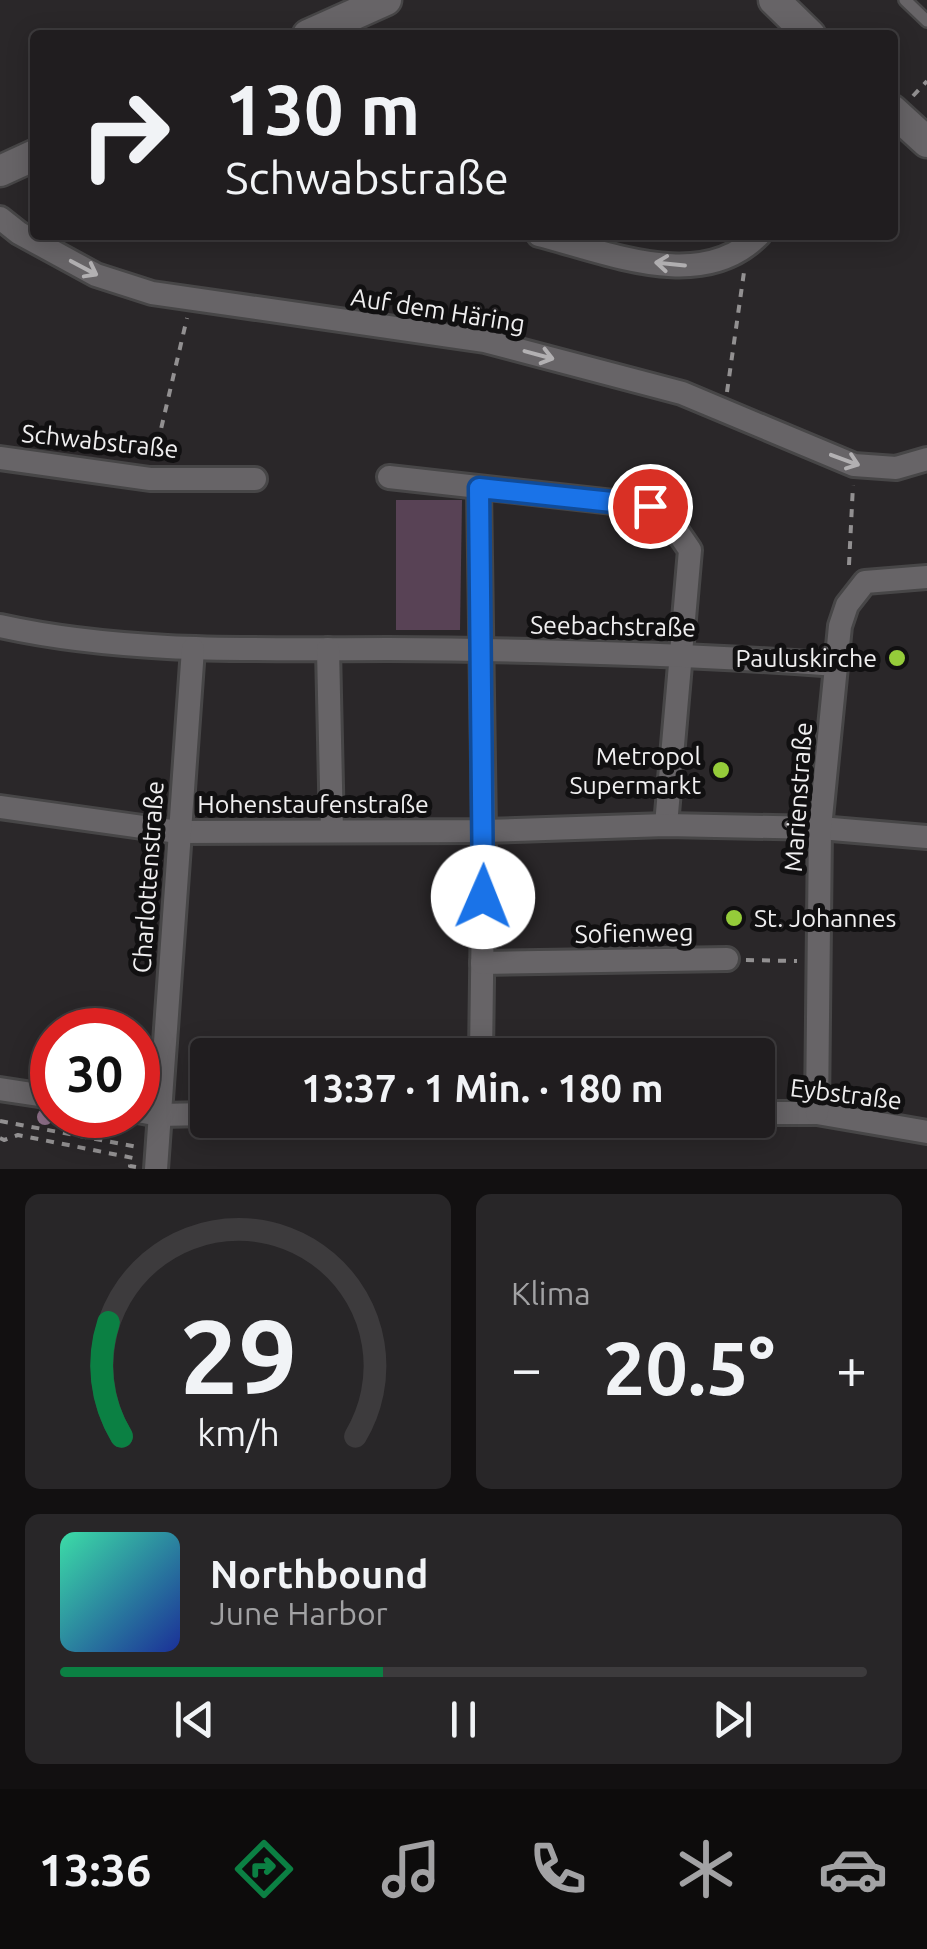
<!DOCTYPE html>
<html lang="de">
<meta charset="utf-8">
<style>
:root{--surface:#201d1f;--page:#282628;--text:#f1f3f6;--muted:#a2a2a4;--line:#3d3b3d;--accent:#0b8043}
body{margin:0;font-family:Ubuntu,sans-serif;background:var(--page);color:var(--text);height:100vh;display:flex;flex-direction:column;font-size:38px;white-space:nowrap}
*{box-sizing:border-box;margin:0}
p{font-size:32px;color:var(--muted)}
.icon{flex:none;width:55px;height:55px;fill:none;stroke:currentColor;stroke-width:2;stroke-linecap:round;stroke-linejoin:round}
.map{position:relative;height:1169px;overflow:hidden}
.sheet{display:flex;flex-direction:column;gap:25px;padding:25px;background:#121011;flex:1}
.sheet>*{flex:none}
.top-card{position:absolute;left:30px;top:30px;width:868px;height:210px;border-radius:10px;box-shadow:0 5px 25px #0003,0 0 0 2px var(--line);background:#201d1f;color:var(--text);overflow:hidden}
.speed{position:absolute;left:30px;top:1008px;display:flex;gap:20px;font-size:50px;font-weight:700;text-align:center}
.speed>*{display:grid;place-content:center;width:130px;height:130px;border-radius:50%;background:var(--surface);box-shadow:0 5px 25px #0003,0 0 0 2px var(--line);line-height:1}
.speed .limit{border:15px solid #d22;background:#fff;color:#111}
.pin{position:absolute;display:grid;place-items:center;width:85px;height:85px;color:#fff;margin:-42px;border:5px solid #fff;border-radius:50%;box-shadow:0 2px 10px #0007}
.me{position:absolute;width:110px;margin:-55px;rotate:1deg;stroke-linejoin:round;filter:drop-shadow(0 0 8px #0008)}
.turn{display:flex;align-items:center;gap:35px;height:210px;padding:0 30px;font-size:45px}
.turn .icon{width:130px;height:130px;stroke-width:2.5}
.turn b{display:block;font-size:70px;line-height:85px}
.big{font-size:75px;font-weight:700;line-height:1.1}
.sheet .card{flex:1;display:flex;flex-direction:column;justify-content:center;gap:15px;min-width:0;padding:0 35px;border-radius:15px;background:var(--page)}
.sheet .dial{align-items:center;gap:0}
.dial svg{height:260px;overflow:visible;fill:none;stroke:var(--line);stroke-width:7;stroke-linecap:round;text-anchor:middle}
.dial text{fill:var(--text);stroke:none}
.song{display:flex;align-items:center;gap:30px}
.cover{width:120px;height:120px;border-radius:15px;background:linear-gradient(135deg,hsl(160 70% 55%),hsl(230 70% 35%))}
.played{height:10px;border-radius:5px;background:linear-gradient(90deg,var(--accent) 40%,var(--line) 40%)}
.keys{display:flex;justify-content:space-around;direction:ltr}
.heat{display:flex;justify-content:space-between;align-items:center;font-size:55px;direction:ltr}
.sheet .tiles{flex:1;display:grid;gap:25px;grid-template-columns:1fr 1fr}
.card:last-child{grid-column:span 2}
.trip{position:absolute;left:190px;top:1038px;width:585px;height:100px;border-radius:10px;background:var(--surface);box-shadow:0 5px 25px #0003,0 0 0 2px var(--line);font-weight:700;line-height:100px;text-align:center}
.tab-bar{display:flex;height:160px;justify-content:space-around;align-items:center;background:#0d0c0c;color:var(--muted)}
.tab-bar .icon{width:70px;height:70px}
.tab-bar .active{color:var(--accent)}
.tab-bar b{font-size:45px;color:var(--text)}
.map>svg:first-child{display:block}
.green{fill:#584255}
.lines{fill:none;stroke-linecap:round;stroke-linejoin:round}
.lane-casing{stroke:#474647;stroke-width:16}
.street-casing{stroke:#474647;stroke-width:28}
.secondary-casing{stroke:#474647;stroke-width:35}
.path{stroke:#929091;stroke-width:4;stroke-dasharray:8 8;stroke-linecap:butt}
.lane{stroke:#676467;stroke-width:11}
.street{stroke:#676467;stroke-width:22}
.secondary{stroke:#676467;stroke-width:30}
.tree{fill:#90718b}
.oneway{stroke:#b2b0b2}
.route-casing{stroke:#114b97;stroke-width:25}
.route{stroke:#1a73e8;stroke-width:18}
.poi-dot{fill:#95cc3a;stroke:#111011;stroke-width:4}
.labels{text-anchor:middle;stroke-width:10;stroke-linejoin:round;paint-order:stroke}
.street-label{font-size:25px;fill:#f0eff0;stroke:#111011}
.poi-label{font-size:25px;fill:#f0eff0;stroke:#111011;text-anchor:end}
</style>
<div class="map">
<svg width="927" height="1169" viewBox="0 0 927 1169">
<rect width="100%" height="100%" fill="#2a2729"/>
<path class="green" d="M396,500H462L460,630H396Z"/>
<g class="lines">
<g class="lane-casing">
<path id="lane" d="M905,0L927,21"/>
</g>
<g class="street-casing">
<g id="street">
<path d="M0,218L19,233L96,275L152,293L485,341L682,393L854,465L896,468L927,459"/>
<path d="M539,235C607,252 701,294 759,235"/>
<path d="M0,458L150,479H255"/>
<path d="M389,477L649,506L668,518L690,550L666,825"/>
<path d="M479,488L484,831L481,1055"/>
<path d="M0,626C126,654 259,649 388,649C538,650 687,654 837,665"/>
<path d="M328,649L332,831"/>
<path d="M0,807L178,832L484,831L666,825L820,828L927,837"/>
<path d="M482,963L727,959"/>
<path d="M0,1089L52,1097"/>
<path d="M138,1111L159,1115L208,1114"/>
<path d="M758,1113H817L927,1132"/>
<path d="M817,1113L820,828L840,626L847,605L865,582L927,577"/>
<path d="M156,1169L193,649"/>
</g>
</g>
<g class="secondary-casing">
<g id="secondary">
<path d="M774,0L810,35"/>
<path d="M308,35L386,0"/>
<path d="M892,110L927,142"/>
<path d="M0,171L35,155"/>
</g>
</g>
<g class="path">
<path d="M913,96L927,81"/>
<path d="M727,392L744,272"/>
<path d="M154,459L187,318"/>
<path d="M849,565L853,485"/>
<path d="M746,960L797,961"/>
<path d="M0,1121L138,1147"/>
<path d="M0,1138L4,1140L18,1135L133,1158L130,1166L136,1167"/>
</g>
<use href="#lane" class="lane"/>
<use href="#street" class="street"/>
<use href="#secondary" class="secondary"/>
</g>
<g class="tree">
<circle cx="45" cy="1117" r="8"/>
<circle cx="97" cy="1125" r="8"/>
</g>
<defs><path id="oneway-shaft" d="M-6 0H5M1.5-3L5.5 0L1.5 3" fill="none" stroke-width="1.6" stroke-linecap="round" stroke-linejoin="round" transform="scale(2.5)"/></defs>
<g class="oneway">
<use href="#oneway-shaft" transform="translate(670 264) rotate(-174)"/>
<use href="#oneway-shaft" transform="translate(84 268) rotate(28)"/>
<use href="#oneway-shaft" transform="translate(539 355) rotate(15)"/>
<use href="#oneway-shaft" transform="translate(845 460) rotate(20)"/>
</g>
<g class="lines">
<g class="route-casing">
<path id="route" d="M483,897L479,488L650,506"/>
</g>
<use href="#route" class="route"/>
</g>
<g class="poi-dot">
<circle cx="897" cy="658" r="10"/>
<circle cx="721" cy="770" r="10"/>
<circle cx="734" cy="918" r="10"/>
</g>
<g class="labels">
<g class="street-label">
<text transform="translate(438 310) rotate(9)" y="9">Auf dem Häring</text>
<text transform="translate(100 441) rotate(6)" y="9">Schwabstraße</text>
<text transform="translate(613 626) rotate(1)" y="9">Seebachstraße</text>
<text transform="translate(798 797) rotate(-86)" y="9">Marienstraße</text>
<text x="313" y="813">Hohenstaufenstraße</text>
<text transform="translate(148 877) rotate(-86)" y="9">Charlottenstraße</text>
<text transform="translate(634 933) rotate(-1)" y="9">Sofienweg</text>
<text transform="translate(846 1094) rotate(7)" y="9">Eybstraße</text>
</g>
<g class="poi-label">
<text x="877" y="667">Pauluskirche</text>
<text x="701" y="765">Metropol<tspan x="701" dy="29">Supermarkt</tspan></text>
<text x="754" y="927" text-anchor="start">St. Johannes</text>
</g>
</g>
</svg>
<div class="speed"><div class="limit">30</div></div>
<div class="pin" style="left:650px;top:506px;background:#d93025"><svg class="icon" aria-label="arrive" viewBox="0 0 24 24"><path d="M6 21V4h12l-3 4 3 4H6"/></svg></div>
<svg class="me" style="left:483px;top:897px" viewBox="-20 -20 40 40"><circle r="19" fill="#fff"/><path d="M0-13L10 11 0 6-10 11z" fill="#1a73e8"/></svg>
<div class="trip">13:37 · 1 Min. · 180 m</div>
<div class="top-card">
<div class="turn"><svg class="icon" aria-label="right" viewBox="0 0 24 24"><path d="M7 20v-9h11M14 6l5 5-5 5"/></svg><div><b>130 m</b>Schwabstraße</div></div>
</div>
</div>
<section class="sheet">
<div class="tiles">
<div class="card dial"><svg viewBox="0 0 100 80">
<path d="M14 69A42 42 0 1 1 86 69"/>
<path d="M14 69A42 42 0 0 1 10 34" stroke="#0b8043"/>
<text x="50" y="56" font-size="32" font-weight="700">29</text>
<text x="50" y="72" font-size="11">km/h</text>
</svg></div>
<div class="card"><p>Klima</p>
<div class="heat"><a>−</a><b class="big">20.5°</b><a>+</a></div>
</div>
<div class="card">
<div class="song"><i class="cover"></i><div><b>Northbound</b><p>June Harbor</p></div></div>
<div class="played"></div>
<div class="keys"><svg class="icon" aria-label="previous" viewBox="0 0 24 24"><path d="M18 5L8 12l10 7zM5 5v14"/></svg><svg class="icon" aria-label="pause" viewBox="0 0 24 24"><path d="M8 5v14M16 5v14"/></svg><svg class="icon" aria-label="next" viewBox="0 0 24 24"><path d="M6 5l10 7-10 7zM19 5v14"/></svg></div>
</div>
</div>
</section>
<nav class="tab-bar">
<b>13:36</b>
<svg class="icon active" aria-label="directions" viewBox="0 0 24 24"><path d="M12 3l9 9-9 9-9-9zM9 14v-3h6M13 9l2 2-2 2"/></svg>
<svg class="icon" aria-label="music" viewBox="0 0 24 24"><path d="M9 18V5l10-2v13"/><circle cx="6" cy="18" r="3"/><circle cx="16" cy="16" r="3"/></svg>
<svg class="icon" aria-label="phone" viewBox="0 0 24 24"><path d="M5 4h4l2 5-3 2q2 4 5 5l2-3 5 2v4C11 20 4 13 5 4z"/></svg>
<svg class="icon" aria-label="climate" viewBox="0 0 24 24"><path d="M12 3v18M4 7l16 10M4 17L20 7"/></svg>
<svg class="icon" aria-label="car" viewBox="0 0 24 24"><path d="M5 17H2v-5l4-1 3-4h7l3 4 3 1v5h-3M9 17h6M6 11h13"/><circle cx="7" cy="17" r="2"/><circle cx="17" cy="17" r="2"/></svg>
</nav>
